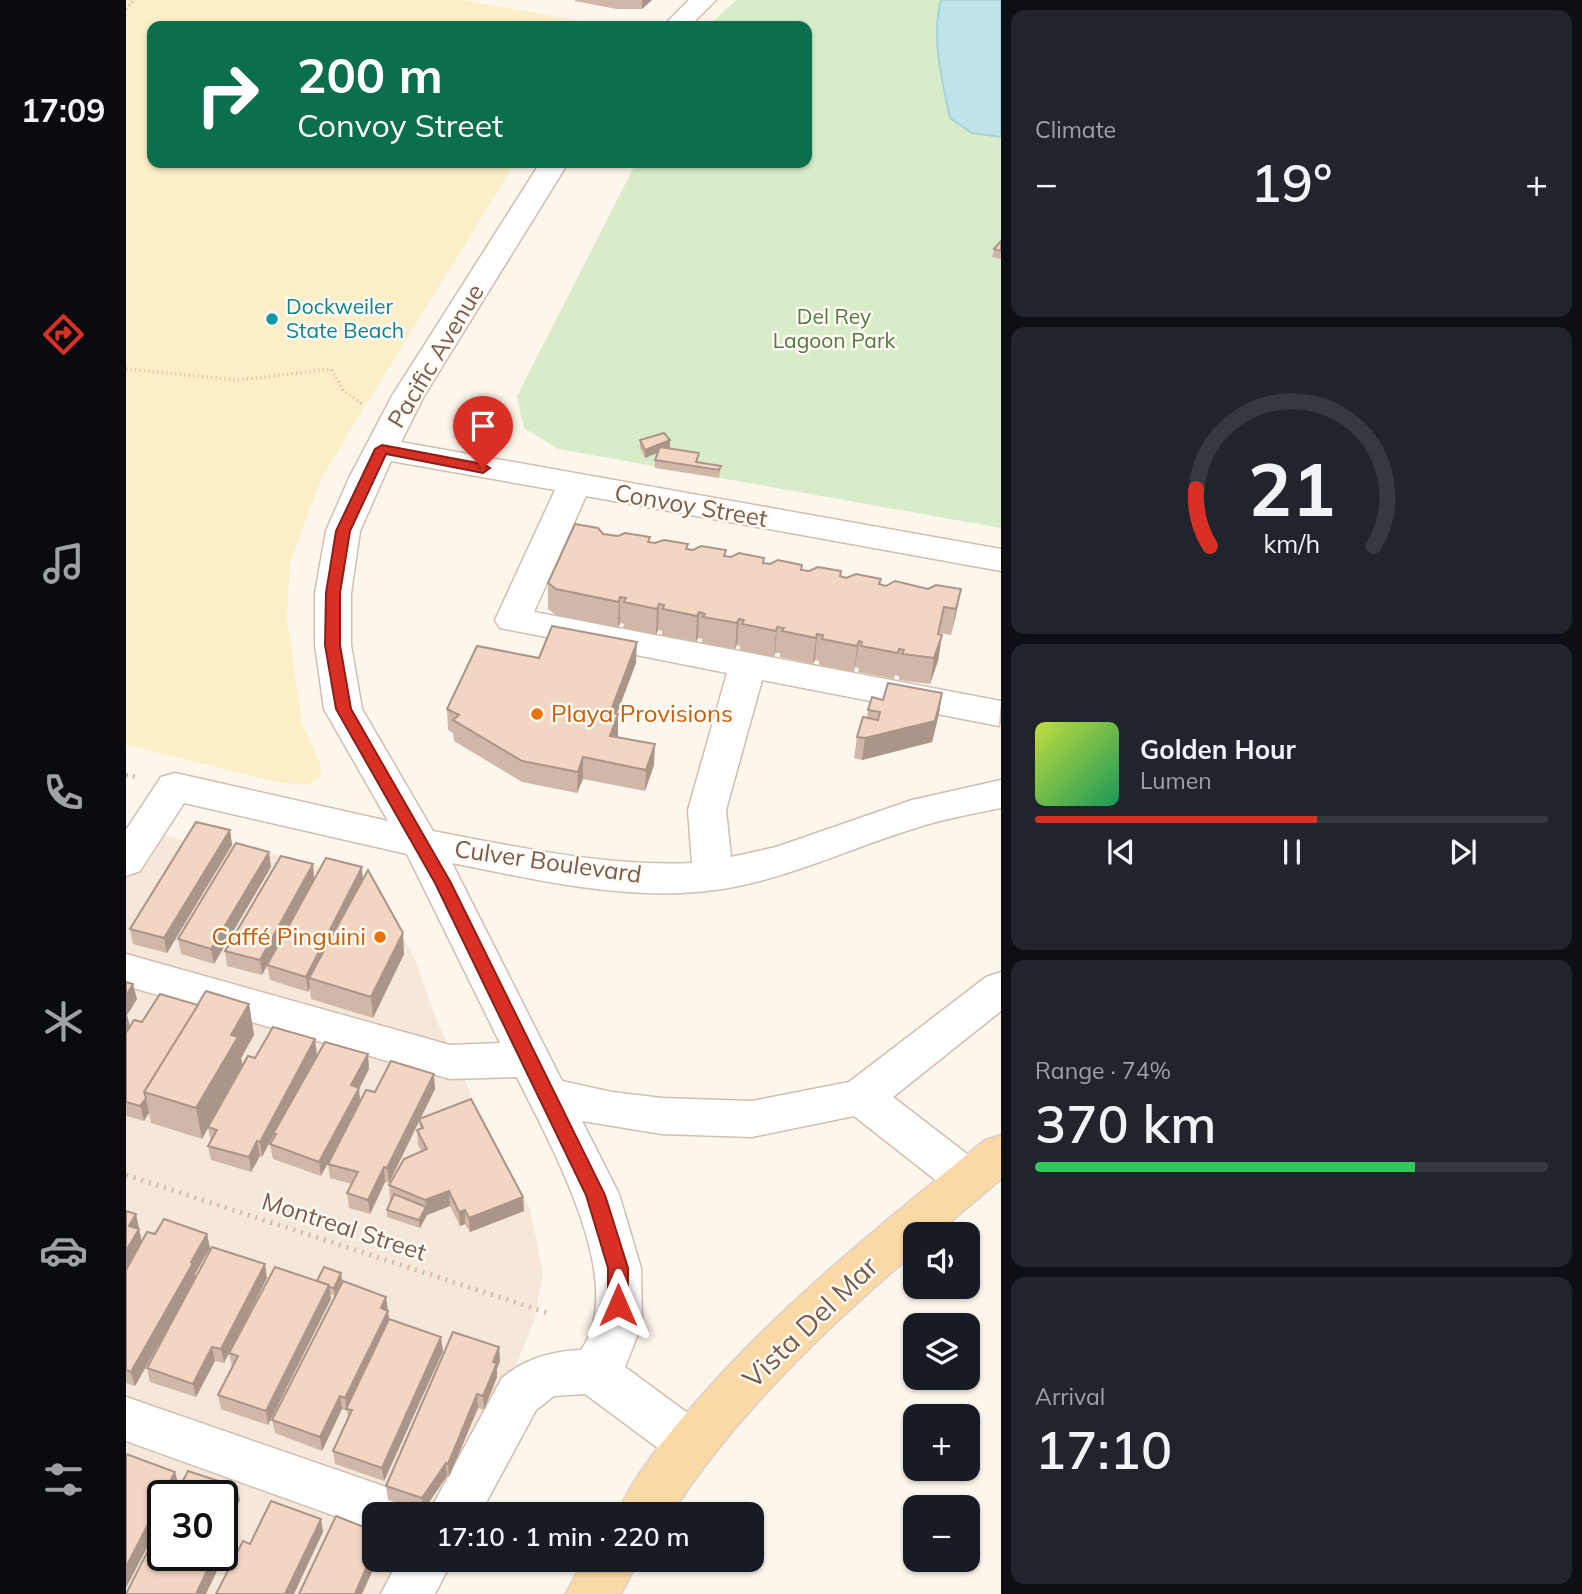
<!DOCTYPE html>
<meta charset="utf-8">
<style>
:root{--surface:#171b24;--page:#20242c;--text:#f1f3f6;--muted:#9ea1a6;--line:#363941;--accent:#d93025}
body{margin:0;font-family:Mulish,sans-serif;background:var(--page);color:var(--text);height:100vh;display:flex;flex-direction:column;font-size:26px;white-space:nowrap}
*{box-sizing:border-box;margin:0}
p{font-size:23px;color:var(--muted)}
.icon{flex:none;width:38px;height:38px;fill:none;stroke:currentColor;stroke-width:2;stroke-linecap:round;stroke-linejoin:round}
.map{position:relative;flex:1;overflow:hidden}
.details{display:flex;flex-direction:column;gap:10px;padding:10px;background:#0d0f14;width:581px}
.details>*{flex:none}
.hud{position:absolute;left:21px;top:21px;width:665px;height:147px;border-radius:14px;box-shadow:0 2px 5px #0004;background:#0b6e4f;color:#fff;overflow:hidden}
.fabs{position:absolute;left:777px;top:1222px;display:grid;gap:14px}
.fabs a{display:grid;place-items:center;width:77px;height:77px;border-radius:14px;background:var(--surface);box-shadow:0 2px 5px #0004;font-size:35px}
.speed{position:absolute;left:21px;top:1480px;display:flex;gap:14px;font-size:35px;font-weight:700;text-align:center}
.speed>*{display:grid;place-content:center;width:91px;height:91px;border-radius:50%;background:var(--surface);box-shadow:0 2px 5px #0004;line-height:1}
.speed .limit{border:4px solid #111;border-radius:10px;background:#fff;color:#111}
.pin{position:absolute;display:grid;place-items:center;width:60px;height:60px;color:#fff;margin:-72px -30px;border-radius:50% 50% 50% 0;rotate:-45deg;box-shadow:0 0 7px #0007}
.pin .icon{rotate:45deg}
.me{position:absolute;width:77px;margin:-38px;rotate:0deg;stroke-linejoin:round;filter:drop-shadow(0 0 5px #0008)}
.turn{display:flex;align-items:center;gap:24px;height:147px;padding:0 35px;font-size:32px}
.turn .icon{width:91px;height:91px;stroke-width:2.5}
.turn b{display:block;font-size:49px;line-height:60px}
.big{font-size:52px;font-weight:600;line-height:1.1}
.details .card{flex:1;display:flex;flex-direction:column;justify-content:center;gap:10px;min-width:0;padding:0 24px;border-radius:14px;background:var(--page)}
.details .dial{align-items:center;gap:0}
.dial svg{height:182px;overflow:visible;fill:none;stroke:var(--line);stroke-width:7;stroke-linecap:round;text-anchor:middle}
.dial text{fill:var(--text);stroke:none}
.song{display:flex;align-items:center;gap:21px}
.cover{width:84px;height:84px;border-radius:10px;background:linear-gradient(135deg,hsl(70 70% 55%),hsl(150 70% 35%))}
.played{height:7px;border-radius:4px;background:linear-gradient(90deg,var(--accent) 55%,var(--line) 55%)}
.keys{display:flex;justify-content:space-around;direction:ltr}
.heat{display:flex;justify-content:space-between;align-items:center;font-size:38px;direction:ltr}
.charge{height:10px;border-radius:5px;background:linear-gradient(90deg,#34c759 74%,var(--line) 0)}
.trip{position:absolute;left:236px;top:1502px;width:402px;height:70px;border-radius:14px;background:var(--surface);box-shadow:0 2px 5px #0004;font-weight:600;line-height:70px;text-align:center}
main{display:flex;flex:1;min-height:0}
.menu{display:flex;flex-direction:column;width:126px;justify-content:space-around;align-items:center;background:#090b0e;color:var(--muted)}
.menu .icon{width:49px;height:49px}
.menu .selected{color:var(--accent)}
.menu b{font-size:32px;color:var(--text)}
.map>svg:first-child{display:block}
.residential{fill:#f5e8da;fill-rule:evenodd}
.green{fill:#d8ecc9}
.sand{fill:#fcefc7}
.water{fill:#bfe3e8;stroke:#a5d3da;stroke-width:2}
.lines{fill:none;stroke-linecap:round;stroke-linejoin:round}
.minor-casing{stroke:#d1beb0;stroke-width:3}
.major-casing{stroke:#dad1cd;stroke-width:3}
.path-far2{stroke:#d9b8a5;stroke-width:3.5;stroke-dasharray:1 3.5;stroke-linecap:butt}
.path-far1{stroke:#d9b8a5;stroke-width:4.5;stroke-dasharray:2 5;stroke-linecap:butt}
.path{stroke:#d9b8a5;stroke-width:5;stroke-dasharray:2 6;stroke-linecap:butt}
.minor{fill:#fff;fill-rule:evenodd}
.major{fill:#fbd9a5;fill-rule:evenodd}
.wall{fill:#d1b7a8}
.shaded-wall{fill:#aa9588}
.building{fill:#f3d5c3;stroke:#aa9588;stroke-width:2}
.route{fill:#d93025;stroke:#8d1f18;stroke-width:2}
.culture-dot{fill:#0f9aa8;stroke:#fffaf3;stroke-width:2.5}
.food-dot{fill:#e8710a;stroke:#fffaf3;stroke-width:2.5}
.labels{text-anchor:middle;stroke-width:5;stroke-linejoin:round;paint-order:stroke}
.far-culture-label{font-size:21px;fill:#0d838f;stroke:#fffaf3;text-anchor:start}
.far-park-label{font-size:21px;fill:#537a41;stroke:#fffaf3}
.street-label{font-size:24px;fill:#7a5c4d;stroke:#fffaf3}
.food-label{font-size:24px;fill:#c56008;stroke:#fffaf3;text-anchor:start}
.near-street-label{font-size:28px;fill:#7a5c4d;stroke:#fffaf3}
</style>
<main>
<nav class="menu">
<b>17:09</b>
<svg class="icon selected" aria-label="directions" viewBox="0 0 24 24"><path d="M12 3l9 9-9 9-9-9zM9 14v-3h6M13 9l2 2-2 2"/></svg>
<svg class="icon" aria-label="music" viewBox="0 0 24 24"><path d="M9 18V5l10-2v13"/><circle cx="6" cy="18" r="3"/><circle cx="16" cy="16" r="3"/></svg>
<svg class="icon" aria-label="phone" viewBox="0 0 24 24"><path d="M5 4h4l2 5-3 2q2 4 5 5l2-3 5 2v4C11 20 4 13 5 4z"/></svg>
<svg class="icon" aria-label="climate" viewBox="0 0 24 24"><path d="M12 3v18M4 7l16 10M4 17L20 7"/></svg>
<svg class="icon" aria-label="car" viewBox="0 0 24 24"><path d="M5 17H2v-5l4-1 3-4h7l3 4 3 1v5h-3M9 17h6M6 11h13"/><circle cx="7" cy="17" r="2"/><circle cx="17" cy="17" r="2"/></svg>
<svg class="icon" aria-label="filters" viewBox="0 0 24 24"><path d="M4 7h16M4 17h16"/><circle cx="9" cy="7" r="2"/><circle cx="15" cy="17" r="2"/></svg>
</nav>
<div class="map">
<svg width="875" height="1594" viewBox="0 0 875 1594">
<rect width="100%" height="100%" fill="#fdf6ec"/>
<path class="residential" d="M0,826L64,842L72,833L242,880L287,955L312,1023L350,1105L404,1209L417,1273L408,1322L391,1362L309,1514H248V1559H284L264,1594H0ZM37,1496H96V1556H37Z"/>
<path class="green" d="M610,0H875V528L432,449L398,428L391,396L510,163H681V26H582Z"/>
<path class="sand" d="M0,0H336L483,26H26V163H389L196,476L164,562L161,619L176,724L195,766L194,777L181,785L150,782L0,745Z"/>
<path class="water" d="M815,0H875V137L846,133L824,118C816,80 805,38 815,0Z"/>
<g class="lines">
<g class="minor-casing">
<g id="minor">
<path d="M563,0H590L564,26H537Z"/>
<path d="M414,163H442L298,396L275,442L875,549V571L460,496L408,612L875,701L873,726L636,680L600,810L605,857L650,847L786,800L875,780V808C846,814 816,819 787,829C721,849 658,881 589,890C502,902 411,880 326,863L436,1081L486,1092L536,1098L626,1101L723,1082L860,977L875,972V1011L767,1097L858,1167L864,1180L858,1193L842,1199L826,1193L728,1116L626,1137L536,1134L456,1121L493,1194L515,1268L516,1324L499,1367L582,1428L590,1444L582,1460L565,1467L548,1460L459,1394L428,1396L410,1410L354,1514H302L376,1378C398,1359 426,1351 455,1350C504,1283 422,1141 391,1077L324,1079L0,986V954L324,1045L374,1043L281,854L58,803L14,871L0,876V830L35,777L49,773L262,821L198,709L189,645V593L200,531L223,478L266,396ZM265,461L429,490L369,620L374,628L601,673L562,810L566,863C479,867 392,847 307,831L236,709L225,645V593L234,531Z"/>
<path d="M0,1397L289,1497L296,1514H248V1530L0,1441Z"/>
<path d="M273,1559H327L309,1594H255Z"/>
</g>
</g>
<g class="major-casing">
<g id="major">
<path d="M875,1135V1179L810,1234H789V1252C698,1330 611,1413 545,1514H491C508,1475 537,1441 564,1409C651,1307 756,1224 859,1140Z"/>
<path d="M458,1559H513L495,1594H440Z"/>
</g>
</g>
<g class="path-far2">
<path d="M0,9L8,0"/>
<path d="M0,369L113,380L205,369L217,390L237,405"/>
</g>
<path class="path-far1" d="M0,775L11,777"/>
<path class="path" d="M0,1175L425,1314"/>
<use href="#minor" class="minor"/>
<use href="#major" class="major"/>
</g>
<g class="wall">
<path d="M449,0H526L516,9H490L449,1Z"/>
<path d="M875,241V259L866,257L868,249Z"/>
<path d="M514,440H544V448H543L572,462L595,466L593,478L529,468V460L532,452L519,458L514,448Z"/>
<path d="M477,534L644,564L676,565V570L760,586L802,589H835L825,635L814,633L813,635H816L812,661L804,684L773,680V676L769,675L768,679L732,672L733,668L729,667L728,672L693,665V661L689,660L687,664L654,657V653H649L648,657L614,650V646L611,645L609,649L576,643V639L572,638L570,642L536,635V631L532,630L530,635L497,628L498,624L494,623L492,628L430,615L422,609V583Z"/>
<path d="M413,658L510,663L491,714H492L491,737L528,765L519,791L457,779L451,793L396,782L328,741L327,733L322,730L321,709Z"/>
<path d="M816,693L813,714L806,742L736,760L728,758L731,737L741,718L742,710L757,700Z"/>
<path d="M104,830L106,845L41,953L7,944L4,929Z"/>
<path d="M187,864L188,879L136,975L101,966L99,951Z"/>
<path d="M145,867L88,964L55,954L52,939Z"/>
<path d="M237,879L278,954L247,1018L185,999L184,988L182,992L144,980L141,965Z"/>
<path d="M0,982L11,999L1,1015L4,1027L16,1022L72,1005L123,1004L128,1035L115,1058L117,1066L129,1058L191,1054L243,1069L233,1089L234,1102L249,1092L309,1089L294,1119L397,1197L398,1211L344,1232L339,1224L334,1226L324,1206L301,1215L294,1228L261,1217V1210L265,1200H264L263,1185L296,1152L292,1145L291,1130L294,1129L293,1120L263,1183L259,1182L244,1214L223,1208L221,1193L226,1184L204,1178L202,1164L214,1141L195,1176L147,1159L144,1144L148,1138L147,1136L136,1157L134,1156L125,1172L85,1160L82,1146L85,1141L82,1128L76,1139L25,1123L23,1113L18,1121L0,1116Z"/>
<path d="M0,1211L10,1214L16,1242L84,1248L69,1274L70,1276L141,1278L98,1363L89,1361L70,1397L24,1382L21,1368L52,1309L9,1386L0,1383Z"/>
<path d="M215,1273L216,1280L209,1296L204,1294L205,1299L142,1425L95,1409L92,1395L106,1367L103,1353L191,1281Z"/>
<path d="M260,1297L263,1320L317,1351L258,1481L209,1464L207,1451L222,1419L221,1411L216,1409L196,1451L149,1433L146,1420Z"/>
<path d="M373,1347L374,1361L371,1369V1377L358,1410L352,1408L323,1477L321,1476L297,1511L262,1500L260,1486Z"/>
</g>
<g class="shaded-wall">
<path d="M516,0H526L516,9Z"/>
<path d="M544,440V448L519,458V450Z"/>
<path d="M835,589L830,615L825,635L830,609Z"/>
<path d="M494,597V623L492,628L493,602Z"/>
<path d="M533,604L532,630L530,635L531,609Z"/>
<path d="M573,612L572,638L570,642L571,616Z"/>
<path d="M613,619L611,645L609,649L611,623Z"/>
<path d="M651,627L649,653L648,657L650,631Z"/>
<path d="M691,634L689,660L687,664L690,638Z"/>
<path d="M816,635L812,661L804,684L808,658Z"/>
<path d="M733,641L729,667L728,672L731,646Z"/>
<path d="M511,642L510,663L483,734L484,713Z"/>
<path d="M816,693L813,714L806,742L736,760L739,738Z"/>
<path d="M492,714V736L484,757V736Z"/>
<path d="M529,744L528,765L519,791L520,770Z"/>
<path d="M457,757V779L451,793L452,772Z"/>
<path d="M104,830L106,845L41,953L38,938Z"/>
<path d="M143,852L145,867L88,964L85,949Z"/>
<path d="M187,864L188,879L136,975L134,960Z"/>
<path d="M236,867L237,882L183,978L184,988L182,992L180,977Z"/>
<path d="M277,933L278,954L247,1018L245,997Z"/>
<path d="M7,984L11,999L1,1015L4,1028L0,1035V996Z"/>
<path d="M123,1004L128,1035L115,1058L117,1068L82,1127V1128L76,1139L70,1108L105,1035Z"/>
<path d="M189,1039L191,1054L147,1134V1136L136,1157L134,1142Z"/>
<path d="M242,1054L243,1069L233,1089L234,1102L195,1176L193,1162L225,1085Z"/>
<path d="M308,1074L309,1089L263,1183L261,1168Z"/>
<path d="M20,1098L23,1113L18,1121L14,1106Z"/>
<path d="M131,1141L134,1156L125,1172L123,1157Z"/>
<path d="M258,1167L259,1182L244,1214L242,1200Z"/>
<path d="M323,1191L324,1206L301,1215L294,1228L293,1220L300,1207L299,1200Z"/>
<path d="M397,1197L398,1211L344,1232L343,1218Z"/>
<path d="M339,1210V1224L334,1226L333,1212Z"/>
<path d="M10,1214L16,1244L0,1272V1251L3,1226Z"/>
<path d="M81,1234L84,1248L69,1274L70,1278L9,1386L5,1372Z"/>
<path d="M139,1264L141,1278L98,1363L95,1349Z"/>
<path d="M215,1273L216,1280L209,1296L208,1288Z"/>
<path d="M203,1285L205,1299L142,1425L140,1411Z"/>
<path d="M260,1297L264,1325L220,1409L221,1412L219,1398Z"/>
<path d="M315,1337L317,1351L258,1481L256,1468Z"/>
<path d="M86,1347L89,1361L70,1397L67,1384Z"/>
<path d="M373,1347L374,1361L371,1369V1377L358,1410L357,1396L367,1362Z"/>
<path d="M351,1394L352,1408L323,1477L322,1464Z"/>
<path d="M214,1396L216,1409L196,1451L194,1437Z"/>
<path d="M320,1463L321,1476L297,1511L296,1498Z"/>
<path d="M49,1472L53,1486L47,1496H37V1517L0,1588V1567Z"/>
<path d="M111,1487L114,1500L96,1536V1516Z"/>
<path d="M195,1519L197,1532L168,1594H159Z"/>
<path d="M98,1535L102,1548L80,1594H70L88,1556H96V1540Z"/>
<path d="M248,1550V1559H252L236,1594H229Z"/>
</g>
<g class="building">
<path d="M875,241V251L868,249Z"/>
<path d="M538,433L544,440L519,450L514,440Z"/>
<path d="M534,447L573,453L570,462L595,466L593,470L529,460Z"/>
<path d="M449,524L472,528L477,534L492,536L499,533L524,537L522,542L529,543L538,540L562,544L560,549L567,550L575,546L600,550L598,556L605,557L613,553L638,558L637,563L644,564L652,560L676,565L675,570L683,571L692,567L715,571L714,576L720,578L730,574L755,579L753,584L760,586L769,581L802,589L810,585L835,589L830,609L818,607L812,634L816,635L808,658L776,654L778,650L773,649L772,653L735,646L736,642L733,641L731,646L696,639L697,635L691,634L690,638L656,631L658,628L651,627L650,631L616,624L618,620L613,619L611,623L577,617L579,614L573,612L571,616L537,609L538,605L533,604L531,609L498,602L500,598L494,597L493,602L430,589L422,583Z"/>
<path d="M426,626L511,642L484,713L492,714L484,736L529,744L520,770L457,757L452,772L396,761L327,720L333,715L321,709L351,646L413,658Z"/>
<path d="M762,683L816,693L809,721L739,738L731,737L737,717L752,720L754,712L742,710L746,697L757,700Z"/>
<path d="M70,822L104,830L38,938L4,929Z"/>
<path d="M110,843L143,852L85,949L52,939Z"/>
<path d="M155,856L187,864L134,960L99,951Z"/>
<path d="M200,858L236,867L180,977L141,965Z"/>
<path d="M242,870L277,933L245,997L183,978Z"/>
<path d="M0,982L7,984L0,996Z"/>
<path d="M80,991L123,1004L105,1035L112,1037L70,1108L18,1092Z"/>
<path d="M34,994L72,1005L18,1092L20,1098L14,1106L0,1102V1033L8,1020L16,1022Z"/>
<path d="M147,1027L189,1039L134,1142L131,1141L123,1157L82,1146L91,1130L82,1127L122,1056L129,1058Z"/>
<path d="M199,1042L242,1054L225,1085L233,1088L193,1162L144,1144L150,1134H147Z"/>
<path d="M265,1061L308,1074L261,1168L258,1167L242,1200L221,1193L232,1172L202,1164L240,1090L249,1092Z"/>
<path d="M345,1099L397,1197L343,1218L339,1210L333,1212L323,1191L299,1200L263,1185L278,1159L301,1149L291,1130L297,1128L293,1119Z"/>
<path d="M268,1194L300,1207L293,1220L261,1210Z"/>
<path d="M0,1211L10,1214L3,1226L13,1229L0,1251Z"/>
<path d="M38,1219L81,1234L65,1262L67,1263L5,1372L0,1370V1270L21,1232L29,1234Z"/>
<path d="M86,1247L139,1264L95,1349L86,1347L67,1384L21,1368Z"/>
<path d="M149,1267L203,1285L140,1411L92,1395L112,1356L103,1353Z"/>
<path d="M198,1267L215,1273L208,1288L203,1287V1285L191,1281Z"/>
<path d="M217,1281L260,1297L255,1308L262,1311L219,1398L214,1396L194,1437L146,1420Z"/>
<path d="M263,1319L315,1337L256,1468L207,1451L226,1410L220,1409Z"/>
<path d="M327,1332L373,1347L367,1362L371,1363L357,1396L351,1394L322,1464L320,1463L296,1498L260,1486Z"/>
<path d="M0,1454L49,1472L0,1567Z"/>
<path d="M62,1471L111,1487L96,1516V1496H49Z"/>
<path d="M145,1501L195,1519L159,1594H90L117,1541L124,1544Z"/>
<path d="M210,1516L248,1531V1550L229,1594H173Z"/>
<path d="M37,1521V1556H88L70,1594H0Z"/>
</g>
<path class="route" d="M256,445L357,464L364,468L357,473L260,454L224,531L214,593V645L225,709L325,883L479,1195L502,1268V1305L499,1311L492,1314L485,1311L482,1305V1268L460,1195L309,883L210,709L199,645L200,593L210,531L249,449Z"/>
<circle class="culture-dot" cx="146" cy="319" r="7"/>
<g class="food-dot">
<circle cx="411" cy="714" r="7"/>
<circle cx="254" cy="937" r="7"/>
</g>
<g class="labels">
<g class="far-culture-label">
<text x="160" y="314">Dockweiler<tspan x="160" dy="24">State Beach</tspan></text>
</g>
<g class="far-park-label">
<text x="708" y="324">Del Rey<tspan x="708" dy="24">Lagoon Park</tspan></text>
</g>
<g class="street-label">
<text transform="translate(310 356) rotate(-59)" y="8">Pacific Avenue</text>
<text transform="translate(565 506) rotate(10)" y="8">Convoy Street</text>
<text transform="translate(422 862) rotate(8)" y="8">Culver Boulevard</text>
<text transform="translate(218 1227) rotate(18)" y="8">Montreal Street</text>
</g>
<g class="food-label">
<text x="425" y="722">Playa Provisions</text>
<text x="240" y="945" text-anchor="end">Caffé Pinguini</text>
</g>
<g class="near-street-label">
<text transform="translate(684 1322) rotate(-44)" y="10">Vista Del Mar</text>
</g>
</g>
</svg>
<div class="fabs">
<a><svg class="icon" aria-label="sound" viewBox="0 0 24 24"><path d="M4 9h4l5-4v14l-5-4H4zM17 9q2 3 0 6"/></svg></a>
<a><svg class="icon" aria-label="layers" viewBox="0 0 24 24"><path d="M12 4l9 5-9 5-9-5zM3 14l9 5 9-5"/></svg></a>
<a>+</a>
<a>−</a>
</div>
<div class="speed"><div class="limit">30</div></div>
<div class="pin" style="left:357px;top:468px;background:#d93025"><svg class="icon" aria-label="arrive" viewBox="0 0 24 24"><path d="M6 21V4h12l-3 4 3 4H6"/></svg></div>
<svg class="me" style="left:492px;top:1305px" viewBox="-20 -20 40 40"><path d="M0-17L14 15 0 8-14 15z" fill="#d93025" stroke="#fff" stroke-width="4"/></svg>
<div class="trip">17:10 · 1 min · 220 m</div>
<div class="hud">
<div class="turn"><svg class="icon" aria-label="right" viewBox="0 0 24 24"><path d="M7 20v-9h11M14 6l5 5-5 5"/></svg><div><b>200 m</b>Convoy Street</div></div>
</div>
</div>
<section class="details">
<div class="card"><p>Climate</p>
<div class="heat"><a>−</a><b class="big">19°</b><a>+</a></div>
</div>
<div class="card dial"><svg viewBox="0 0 100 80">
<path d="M14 69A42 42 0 1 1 86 69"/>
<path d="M14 69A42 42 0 0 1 8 44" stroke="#d93025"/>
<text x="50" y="56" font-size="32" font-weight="700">21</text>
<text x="50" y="72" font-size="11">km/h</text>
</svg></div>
<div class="card">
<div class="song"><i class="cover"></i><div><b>Golden Hour</b><p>Lumen</p></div></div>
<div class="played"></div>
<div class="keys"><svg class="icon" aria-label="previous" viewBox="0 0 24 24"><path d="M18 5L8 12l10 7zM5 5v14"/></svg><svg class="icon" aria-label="pause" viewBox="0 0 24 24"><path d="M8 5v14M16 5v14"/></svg><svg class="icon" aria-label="next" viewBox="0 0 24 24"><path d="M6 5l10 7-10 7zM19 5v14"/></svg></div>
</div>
<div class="card"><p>Range · 74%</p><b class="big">370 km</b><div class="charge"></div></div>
<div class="card"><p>Arrival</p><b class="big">17:10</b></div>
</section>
</main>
